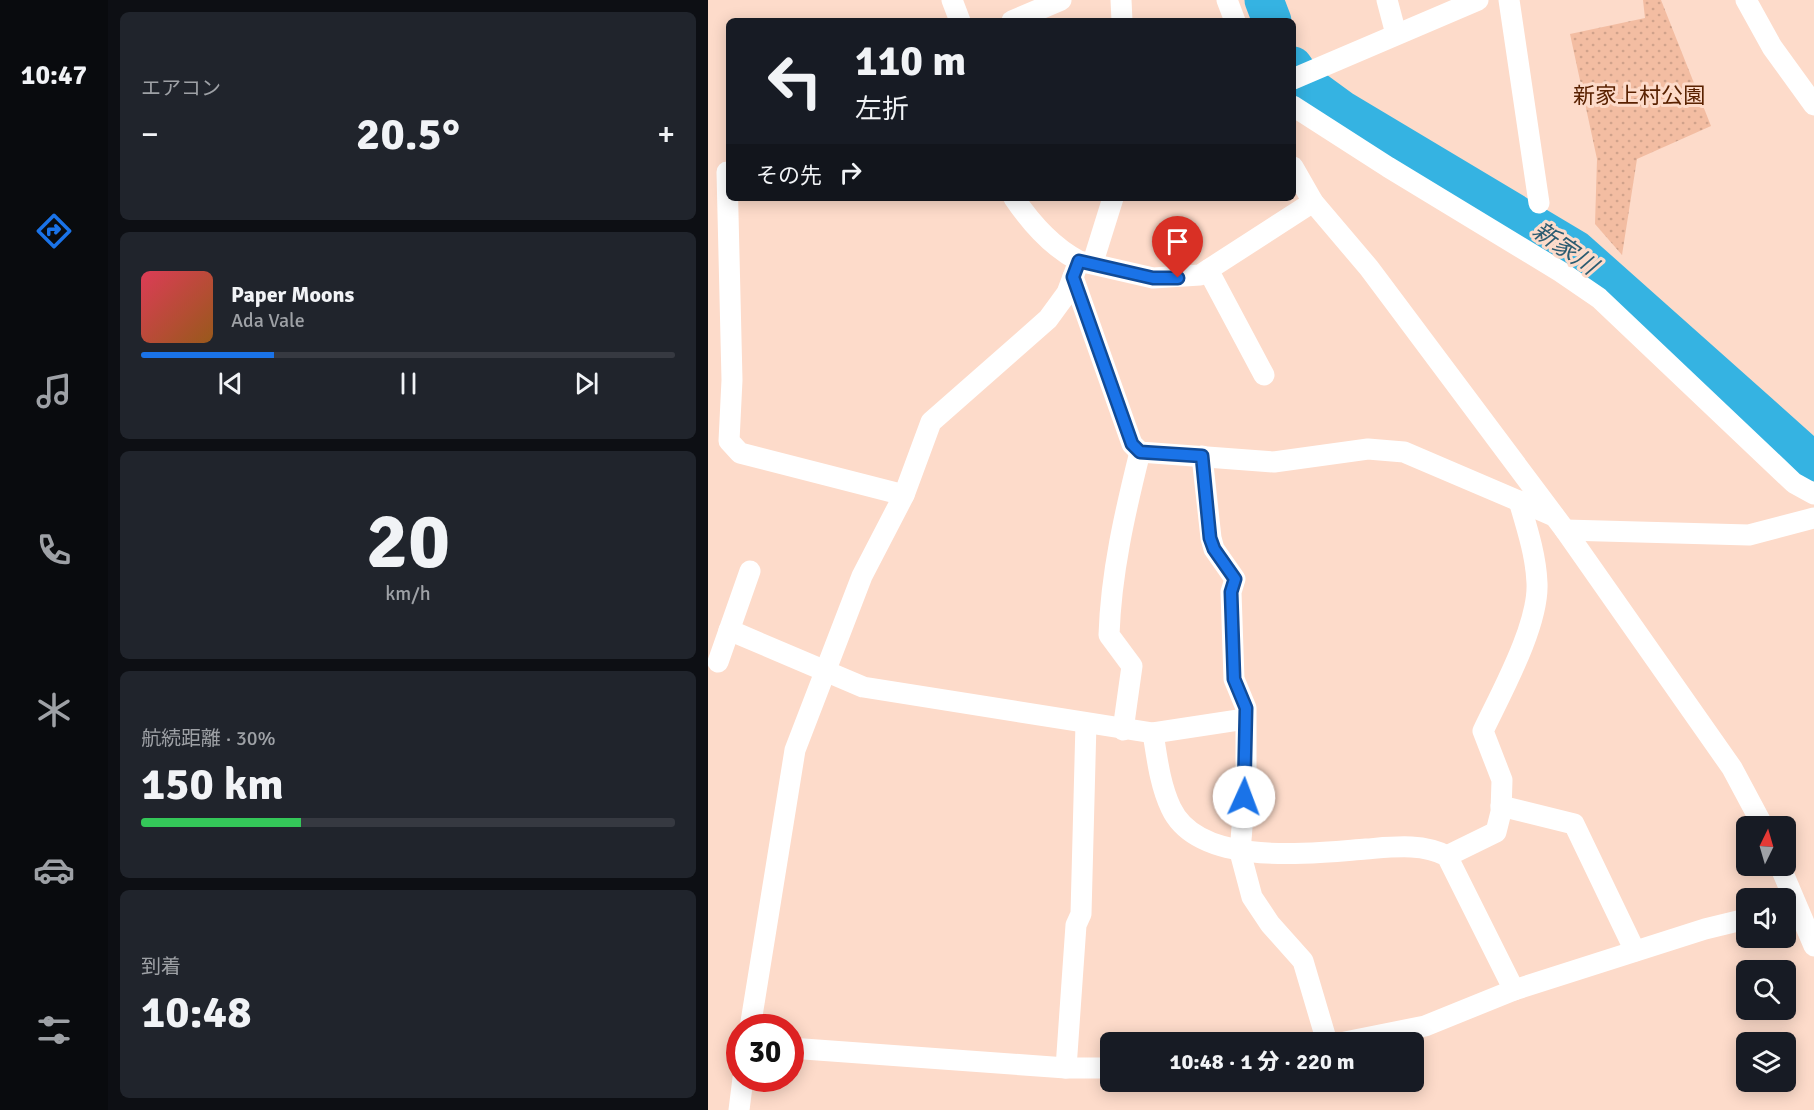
<!DOCTYPE html>
<html lang="ja">
<meta charset="utf-8">
<style>
:root{--surface:#171b24;--page:#20242c;--text:#f1f3f6;--muted:#9ea1a6;--line:#363941;--accent:#1a73e8}
body{margin:0;font-family:Signika,"Noto Sans JP",sans-serif;background:var(--page);color:var(--text);height:100vh;display:flex;flex-direction:column;font-size:22px;white-space:nowrap}
*{box-sizing:border-box;margin:0}
p{font-size:20px;color:var(--muted)}
.icon{flex:none;width:33px;height:33px;fill:none;stroke:currentColor;stroke-width:2;stroke-linecap:round;stroke-linejoin:round}
.map{position:relative;flex:1;overflow:hidden}
.details{display:flex;flex-direction:column;gap:12px;padding:12px;background:#0d0f14;width:600px}
.details>*{flex:none}
.hud{position:absolute;left:18px;top:18px;width:570px;height:183px;border-radius:9px;box-shadow:0 3px 15px #0003;background:#171b24;color:var(--text);overflow:hidden}
.needle{width:39px;rotate:5deg}
.buttons{position:absolute;left:1028px;top:816px;display:grid;gap:12px}
.buttons a{display:grid;place-items:center;width:60px;height:60px;border-radius:9px;background:var(--surface);box-shadow:0 3px 15px #0003;font-size:30px}
.speed{position:absolute;left:18px;top:1014px;display:flex;gap:12px;font-size:30px;font-weight:700;text-align:center}
.speed>*{display:grid;place-content:center;width:78px;height:78px;border-radius:50%;background:var(--surface);box-shadow:0 3px 15px #0003;line-height:1}
.speed .limit{border:9px solid #d22;background:#fff;color:#111}
.pin{position:absolute;display:grid;place-items:center;width:51px;height:51px;color:#fff;margin:-62px -26px;border-radius:50% 50% 50% 0;rotate:-45deg;box-shadow:0 0 6px #0007}
.pin .icon{rotate:45deg}
.me{position:absolute;width:66px;margin:-33px;rotate:2deg;stroke-linejoin:round;filter:drop-shadow(0 0 4px #0008)}
.turn{display:flex;align-items:center;gap:21px;height:126px;padding:0 30px;font-size:27px}
.turn .icon{width:78px;height:78px;stroke-width:2.5}
.turn b{display:block;font-size:42px;line-height:51px}
.then{display:flex;align-items:center;height:57px;padding:0 30px;background:#0003;gap:12px;font-size:22px}
.big{font-size:45px;font-weight:800;line-height:1.1}
.details .widget{flex:1;display:flex;flex-direction:column;justify-content:center;gap:9px;min-width:0;padding:0 21px;border-radius:9px;background:var(--page)}
.details .dial{align-items:center;gap:0}
.dial b{font-size:78px;line-height:1}
.song{display:flex;align-items:center;gap:18px}
.cover{width:72px;height:72px;border-radius:9px;background:linear-gradient(135deg,hsl(350 70% 55%),hsl(30 70% 35%))}
.played{height:6px;border-radius:3px;background:linear-gradient(90deg,var(--accent) 25%,var(--line) 25%)}
.keys{display:flex;justify-content:space-around;direction:ltr}
.heat{display:flex;justify-content:space-between;align-items:center;font-size:33px;direction:ltr}
.charge{height:9px;border-radius:4px;background:linear-gradient(90deg,#34c759 30%,var(--line) 0)}
.trip{position:absolute;left:392px;top:1032px;width:324px;height:60px;border-radius:9px;background:var(--surface);box-shadow:0 3px 15px #0003;font-weight:800;line-height:60px;text-align:center}
main{display:flex;flex:1;min-height:0}
.tab-bar{display:flex;flex-direction:column;width:108px;justify-content:space-around;align-items:center;background:#090b0e;color:var(--muted)}
.tab-bar .icon{width:42px;height:42px}
.tab-bar .current{color:var(--accent)}
.tab-bar b{font-size:27px;color:var(--text)}
.map>svg:first-child{display:block}
.park{fill:url(#park-dots)}
.lines{fill:none;stroke-linecap:round;stroke-linejoin:round}
.river{stroke:#35b3e2;stroke-width:39}
.street{stroke:#fff;stroke-width:21}
.route-casing{stroke:#114b97;stroke-width:15}
.route{stroke:#1a73e8;stroke-width:10}
.labels{text-anchor:middle;stroke-width:6;stroke-linejoin:round;paint-order:stroke}
.park-label{font-size:22px;fill:#592100;stroke:#fddbca}
.water-label{font-size:24px;font-style:italic;fill:#2c5c71;stroke:#fddbca}
</style>
<main>
<nav class="tab-bar">
<b>10:47</b>
<svg class="icon current" aria-label="directions" viewBox="0 0 24 24"><path d="M12 3l9 9-9 9-9-9zM9 14v-3h6M13 9l2 2-2 2"/></svg>
<svg class="icon" aria-label="music" viewBox="0 0 24 24"><path d="M9 18V5l10-2v13"/><circle cx="6" cy="18" r="3"/><circle cx="16" cy="16" r="3"/></svg>
<svg class="icon" aria-label="phone" viewBox="0 0 24 24"><path d="M5 4h4l2 5-3 2q2 4 5 5l2-3 5 2v4C11 20 4 13 5 4z"/></svg>
<svg class="icon" aria-label="climate" viewBox="0 0 24 24"><path d="M12 3v18M4 7l16 10M4 17L20 7"/></svg>
<svg class="icon" aria-label="car" viewBox="0 0 24 24"><path d="M5 17H2v-5l4-1 3-4h7l3 4 3 1v5h-3M9 17h6M6 11h13"/><circle cx="7" cy="17" r="2"/><circle cx="17" cy="17" r="2"/></svg>
<svg class="icon" aria-label="filters" viewBox="0 0 24 24"><path d="M4 7h16M4 17h16"/><circle cx="9" cy="7" r="2"/><circle cx="15" cy="17" r="2"/></svg>
</nav>
<section class="details">
<div class="widget"><p>エアコン</p>
<div class="heat"><a>−</a><b class="big">20.5°</b><a>+</a></div>
</div>
<div class="widget">
<div class="song"><i class="cover"></i><div><b>Paper Moons</b><p>Ada Vale</p></div></div>
<div class="played"></div>
<div class="keys"><svg class="icon" aria-label="previous" viewBox="0 0 24 24"><path d="M18 5L8 12l10 7zM5 5v14"/></svg><svg class="icon" aria-label="pause" viewBox="0 0 24 24"><path d="M8 5v14M16 5v14"/></svg><svg class="icon" aria-label="next" viewBox="0 0 24 24"><path d="M6 5l10 7-10 7zM19 5v14"/></svg></div>
</div>
<div class="widget dial"><b>20</b><p>km/h</p></div>
<div class="widget"><p>航続距離 · 30%</p><b class="big">150 km</b><div class="charge"></div></div>
<div class="widget"><p>到着</p><b class="big">10:48</b></div>
</section>
<div class="map">
<svg width="1106" height="1110" viewBox="0 0 1106 1110">
<defs>
<pattern id="park-dots" width="8" height="8" patternUnits="userSpaceOnUse" patternTransform="scale(1.5)"><rect width="8" height="8" fill="#f3bda2"/><path d="M2 2h.1M6 6h.1" fill="none" stroke="#d0a28b" stroke-width="1.8" stroke-linecap="round"/></pattern>
</defs>
<rect width="100%" height="100%" fill="#fddbca"/>
<path class="park" d="M935,0H953L1003,126L929,159L914,255L887,224L889,159L862,34L937,18Z"/>
<g class="lines">
<g class="river">
<path d="M556,0L564,21"/>
<path d="M585,66L597,83L634,110L868,250L1106,462"/>
</g>
<g class="street">
<path d="M244,0L252,21"/>
<path d="M413,0L414,21"/>
<path d="M519,0L527,21"/>
<path d="M679,0L688,34"/>
<path d="M801,0L831,203"/>
<path d="M1038,0L1064,47L1106,105"/>
<path d="M304,21L353,0"/>
<path d="M585,79L770,0"/>
<path d="M585,106L680,167L853,272L891,298L1086,483L1106,494"/>
<path d="M585,167L605,202L661,268L857,530L1024,768L1055,826"/>
<path d="M19,172L24,380L21,441L32,453L196,495"/>
<path d="M306,198C323,223 344,247 371,261L445,278L492,275L605,202"/>
<path d="M385,262L405,198"/>
<path d="M500,270L556,375"/>
<path d="M365,277L424,444L432,452L566,462L660,449L696,452L846,516"/>
<path d="M494,456L503,538L506,549L527,579L523,592L526,679L538,708V779L532,852L544,897L562,924L595,961L619,1042"/>
<path d="M857,530L1041,535L1106,518"/>
<path d="M21,630L155,687L445,733L537,719"/>
<path d="M10,662L42,571"/>
<path d="M415,730L424,666L401,635C403,573 417,512 432,452"/>
<path d="M445,733C449,758 452,785 463,808C491,868 604,853 658,849C685,847 714,843 739,856L806,990"/>
<path d="M793,806L866,824L927,951"/>
<path d="M739,856L788,832L793,812L794,780L775,731C793,693 831,625 829,583C828,556 819,528 811,501"/>
<path d="M1072,866L1106,946"/>
<path d="M42,1028L87,750L154,576L196,495L223,422L340,319L359,293L371,261"/>
<path d="M637,1042L717,1026L806,990L997,929L1038,919"/>
<path d="M82,1048L358,1068H402"/>
<path d="M358,1068L368,925L373,914L378,723"/>
<path d="M31,1110L35,1078"/>
</g>
</g>
<g class="lines">
<g class="route-casing">
<path id="route" d="M470,278H445L371,261L365,277L424,444L432,452L494,456L502,538L506,549L527,579L523,592L526,679L538,708L536,797"/>
</g>
<use href="#route" class="route"/>
</g>
<g class="labels">
<g class="park-label">
<text x="931" y="103">新家上村公園</text>
</g>
<g class="water-label">
<text transform="translate(857 248) rotate(35)" y="8">新家川</text>
</g>
</g>
</svg>
<div class="buttons">
<a><svg class="needle" viewBox="-14 -14 28 28"><path d="M0-13l5 13h-10z" fill="#e53935"/><path d="M0 13l5-13h-10z" fill="#9ea1a6"/></svg></a>
<a><svg class="icon" aria-label="sound" viewBox="0 0 24 24"><path d="M4 9h4l5-4v14l-5-4H4zM17 9q2 3 0 6"/></svg></a>
<a><svg class="icon" aria-label="search" viewBox="0 0 24 24"><circle cx="10" cy="10" r="6"/><path d="M15 15l6 6"/></svg></a>
<a><svg class="icon" aria-label="layers" viewBox="0 0 24 24"><path d="M12 4l9 5-9 5-9-5zM3 14l9 5 9-5"/></svg></a>
</div>
<div class="speed"><div class="limit">30</div></div>
<div class="pin" style="left:470px;top:278px;background:#d93025"><svg class="icon" aria-label="arrive" viewBox="0 0 24 24"><path d="M6 21V4h12l-3 4 3 4H6"/></svg></div>
<svg class="me" style="left:536px;top:797px" viewBox="-20 -20 40 40"><circle r="19" fill="#fff"/><path d="M0-13L10 11 0 6-10 11z" fill="#1a73e8"/></svg>
<div class="trip">10:48 · 1 分 · 220 m</div>
<div class="hud">
<div class="turn"><svg class="icon" aria-label="left" viewBox="0 0 24 24"><path d="M17 20v-9H6M10 6l-5 5 5 5"/></svg><div><b>110 m</b>左折</div></div>
<div class="then">その先<svg class="icon" aria-label="right" viewBox="0 0 24 24"><path d="M7 20v-9h11M14 6l5 5-5 5"/></svg></div>
</div>
</div>
</main>
